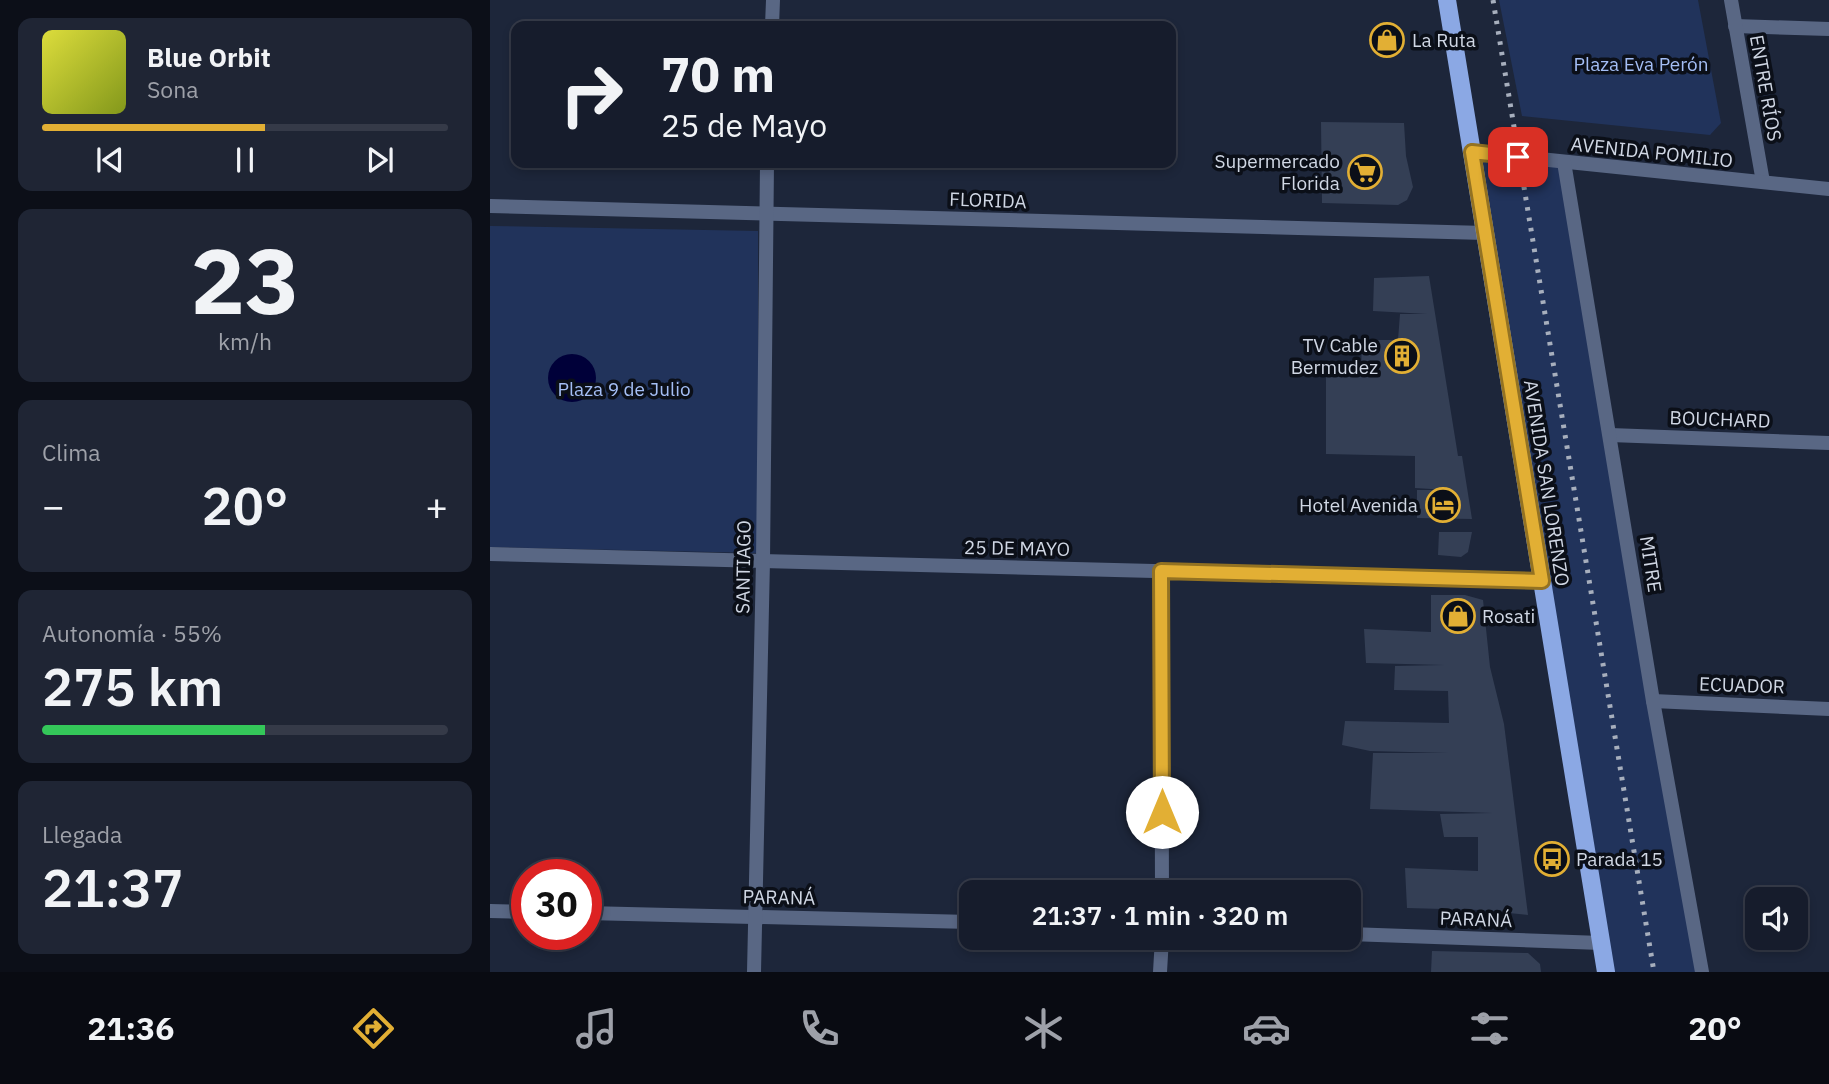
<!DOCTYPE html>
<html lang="es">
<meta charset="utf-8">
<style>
:root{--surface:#161c2c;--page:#1f2534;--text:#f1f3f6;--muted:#9ea1a9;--line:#353a48;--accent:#e2af34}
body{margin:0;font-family:"IBM Plex Sans",sans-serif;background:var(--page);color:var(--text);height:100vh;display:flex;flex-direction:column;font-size:26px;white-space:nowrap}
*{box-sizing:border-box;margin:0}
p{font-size:23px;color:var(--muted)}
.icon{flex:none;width:38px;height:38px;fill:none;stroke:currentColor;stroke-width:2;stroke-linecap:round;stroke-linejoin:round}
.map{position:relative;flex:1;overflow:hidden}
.panel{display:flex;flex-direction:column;gap:18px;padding:18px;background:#0c0f18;width:490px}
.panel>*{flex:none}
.guide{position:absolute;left:21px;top:21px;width:665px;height:147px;border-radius:14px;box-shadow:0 4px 10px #0003,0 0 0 2px var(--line);background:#161c2c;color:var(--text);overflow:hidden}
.controls{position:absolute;left:1255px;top:887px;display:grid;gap:14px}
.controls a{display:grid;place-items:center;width:63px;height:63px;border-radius:14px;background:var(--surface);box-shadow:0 4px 10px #0003,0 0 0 2px var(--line);font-size:35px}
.speed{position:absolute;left:21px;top:859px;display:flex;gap:14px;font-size:35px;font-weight:700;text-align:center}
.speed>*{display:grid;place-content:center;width:91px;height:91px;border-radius:50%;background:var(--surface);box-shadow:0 4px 10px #0003,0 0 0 2px var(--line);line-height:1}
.speed .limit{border:10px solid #d22;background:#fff;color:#111}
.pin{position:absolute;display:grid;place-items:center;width:60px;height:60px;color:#fff;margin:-30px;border-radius:14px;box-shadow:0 4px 10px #0006}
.me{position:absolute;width:77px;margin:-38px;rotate:0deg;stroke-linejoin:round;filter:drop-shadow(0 0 5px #0008)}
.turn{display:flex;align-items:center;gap:24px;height:147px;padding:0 35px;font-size:32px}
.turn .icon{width:91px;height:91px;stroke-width:2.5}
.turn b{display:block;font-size:49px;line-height:60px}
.big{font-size:52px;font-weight:600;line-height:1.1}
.panel .widget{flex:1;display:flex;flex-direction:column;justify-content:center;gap:10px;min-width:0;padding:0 24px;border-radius:14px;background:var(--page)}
.panel .dial{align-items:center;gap:0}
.dial b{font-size:91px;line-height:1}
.song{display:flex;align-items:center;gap:21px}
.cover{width:84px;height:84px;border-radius:10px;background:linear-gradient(135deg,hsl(60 70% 55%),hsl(70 70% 35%))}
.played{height:7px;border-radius:4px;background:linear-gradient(90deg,var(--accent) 55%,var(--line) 55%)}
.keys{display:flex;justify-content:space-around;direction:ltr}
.heat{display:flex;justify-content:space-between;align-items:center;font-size:38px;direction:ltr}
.charge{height:10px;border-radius:5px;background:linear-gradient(90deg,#34c759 55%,var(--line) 0)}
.trip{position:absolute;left:469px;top:880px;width:402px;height:70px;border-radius:14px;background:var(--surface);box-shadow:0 4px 10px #0003,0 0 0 2px var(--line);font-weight:600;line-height:70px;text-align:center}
.menu{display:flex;height:112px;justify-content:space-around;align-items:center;background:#090b12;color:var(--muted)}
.menu .icon{width:49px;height:49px}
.menu .active{color:var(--accent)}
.menu b{font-size:32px;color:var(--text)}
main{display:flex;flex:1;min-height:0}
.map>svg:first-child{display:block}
.green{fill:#21335b}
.water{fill:#000039}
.building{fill:#343f55}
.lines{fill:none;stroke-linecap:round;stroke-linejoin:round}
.minor{stroke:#596784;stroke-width:14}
.tertiary{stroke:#596784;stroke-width:14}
.primary{stroke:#8ba8e4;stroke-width:18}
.rail{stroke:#a7afbd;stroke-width:5;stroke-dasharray:3.5 7;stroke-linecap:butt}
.route-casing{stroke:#937222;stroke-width:18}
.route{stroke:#e2af34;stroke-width:12}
.labels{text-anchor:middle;stroke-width:7;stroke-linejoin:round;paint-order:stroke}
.poi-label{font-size:19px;fill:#d0d7e4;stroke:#0b0f18;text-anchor:start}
.park-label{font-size:19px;fill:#a4bef5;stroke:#0b0f18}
.street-label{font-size:19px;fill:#d0d7e4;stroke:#0b0f18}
</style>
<main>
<section class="panel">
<div class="widget">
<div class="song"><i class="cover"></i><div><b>Blue Orbit</b><p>Sona</p></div></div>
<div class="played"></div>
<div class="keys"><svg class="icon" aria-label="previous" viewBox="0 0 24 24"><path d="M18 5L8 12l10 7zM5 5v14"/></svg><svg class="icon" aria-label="pause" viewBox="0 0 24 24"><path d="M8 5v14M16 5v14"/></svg><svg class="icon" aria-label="next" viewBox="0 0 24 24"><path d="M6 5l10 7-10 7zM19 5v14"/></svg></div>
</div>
<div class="widget dial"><b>23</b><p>km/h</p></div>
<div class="widget"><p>Clima</p>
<div class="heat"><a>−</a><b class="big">20°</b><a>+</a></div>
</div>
<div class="widget"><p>Autonomía · 55%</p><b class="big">275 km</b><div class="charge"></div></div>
<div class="widget"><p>Llegada</p><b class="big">21:37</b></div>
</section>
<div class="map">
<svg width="1339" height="972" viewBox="0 0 1339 972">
<rect width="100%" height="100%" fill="#1d263a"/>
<g class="green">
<path d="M1009,0H1208L1231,123L1220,135L1032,116Z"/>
<path d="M982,152L1074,162L1212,972H1116Z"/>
<path d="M0,226L268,231V553L0,547Z"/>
</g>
<circle class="water" cx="82" cy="378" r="24"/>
<g class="building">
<path d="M831,122L914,123L916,156L923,187L917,200L908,205L832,203Z"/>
<path d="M939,276L968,456H972L982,519L927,518V490H957L925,488V456L836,454V369L871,371L872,340H908L910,314H937L883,311L884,278Z"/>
<path d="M949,532H982L978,552L971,557L948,555Z"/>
<path d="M941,595H975L993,600L1000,667L1014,724L1038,915L990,910L917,908L915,868L988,871V837H954L950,814L1002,813L880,809L883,753H958L880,751L852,745L855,721L959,723L958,691L904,690L905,666L954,665L876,663L874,629L941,632Z"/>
<path d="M942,951L1038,953L1050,964L1051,972H941Z"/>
</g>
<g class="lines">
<g class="minor">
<path d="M1245,26L1339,29"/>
<path d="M0,206L995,233"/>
<path d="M1120,435L1339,443"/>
<path d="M0,554L1052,581"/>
<path d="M671,571L672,892"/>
<path d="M1163,701L1339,709"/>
<path d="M0,911L37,912"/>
<path d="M96,913L481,922"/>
<path d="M859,934L1111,943"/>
<path d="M670,972L672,938"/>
</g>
<g class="tertiary">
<path d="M1241,0L1273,182"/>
<path d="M282,26L283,0"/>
<path d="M982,152L1339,189"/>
<path d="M1074,162L1163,701L1212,972"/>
<path d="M264,972L273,561L277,163"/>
</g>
<path class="primary" d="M957,0L1116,972"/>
<path class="rail" d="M1003,0L1164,972"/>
</g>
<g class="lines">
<g class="route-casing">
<path id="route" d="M672,812L671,571L1052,581L982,152L1028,157"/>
</g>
<use href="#route" class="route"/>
</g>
<defs>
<g id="shop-ring" transform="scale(1.75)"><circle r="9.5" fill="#0b0f18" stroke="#e2af34" stroke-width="1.5"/><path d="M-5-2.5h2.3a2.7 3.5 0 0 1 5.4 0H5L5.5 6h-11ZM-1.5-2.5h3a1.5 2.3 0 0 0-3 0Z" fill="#e2af34"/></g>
<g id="supermarket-ring" transform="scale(1.75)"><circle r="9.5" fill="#0b0f18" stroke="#e2af34" stroke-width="1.5"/><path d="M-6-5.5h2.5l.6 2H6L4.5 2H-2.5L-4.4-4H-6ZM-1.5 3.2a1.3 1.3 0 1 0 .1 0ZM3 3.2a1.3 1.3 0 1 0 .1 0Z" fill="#e2af34"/></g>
<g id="building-ring" transform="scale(1.75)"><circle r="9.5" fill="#0b0f18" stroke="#e2af34" stroke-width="1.5"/><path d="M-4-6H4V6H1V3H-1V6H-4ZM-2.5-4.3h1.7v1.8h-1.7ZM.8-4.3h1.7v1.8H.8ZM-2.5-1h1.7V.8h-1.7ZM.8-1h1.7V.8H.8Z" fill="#e2af34"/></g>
<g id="hotel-ring" transform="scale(1.75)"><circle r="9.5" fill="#0b0f18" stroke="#e2af34" stroke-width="1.5"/><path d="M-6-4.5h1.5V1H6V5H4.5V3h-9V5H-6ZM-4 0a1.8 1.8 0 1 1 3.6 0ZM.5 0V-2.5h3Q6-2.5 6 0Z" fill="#e2af34"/></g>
<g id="bus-ring" transform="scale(1.75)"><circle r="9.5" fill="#0b0f18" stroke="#e2af34" stroke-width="1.5"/><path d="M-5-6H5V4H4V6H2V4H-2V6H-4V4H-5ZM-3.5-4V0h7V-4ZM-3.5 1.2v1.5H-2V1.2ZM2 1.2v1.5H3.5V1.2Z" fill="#e2af34"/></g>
</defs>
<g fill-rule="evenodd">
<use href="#shop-ring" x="897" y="40"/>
<use href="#supermarket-ring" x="875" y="172"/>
<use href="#building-ring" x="912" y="356"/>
<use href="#hotel-ring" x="953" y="505"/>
<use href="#shop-ring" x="968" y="616"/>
<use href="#bus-ring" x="1062" y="859"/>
</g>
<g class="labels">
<g class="poi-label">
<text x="922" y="47">La Ruta</text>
<text x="850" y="168" text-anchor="end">Supermercado<tspan x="850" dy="22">Florida</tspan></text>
<text x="888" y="352" text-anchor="end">TV Cable<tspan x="888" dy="22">Bermudez</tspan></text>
<text x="928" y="512" text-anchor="end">Hotel Avenida</text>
<text x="992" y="623">Rosati</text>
<text x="1086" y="866">Parada 15</text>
</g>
<g class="park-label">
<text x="1151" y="71">Plaza Eva Perón</text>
<text x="134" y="396">Plaza 9 de Julio</text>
</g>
<g class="street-label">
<text transform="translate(1276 88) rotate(80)" y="7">ENTRE RÍOS</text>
<text transform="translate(1162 152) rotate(6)" y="7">AVENIDA POMILIO</text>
<text transform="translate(498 200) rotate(2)" y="7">FLORIDA</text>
<text transform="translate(1230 419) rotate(2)" y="7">BOUCHARD</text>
<text transform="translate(1057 483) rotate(81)" y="7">AVENIDA SAN LORENZO</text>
<text transform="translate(527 548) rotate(1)" y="7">25 DE MAYO</text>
<text transform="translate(1161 564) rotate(81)" y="7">MITRE</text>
<text transform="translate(253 567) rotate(-89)" y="7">SANTIAGO</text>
<text transform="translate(1252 685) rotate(2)" y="7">ECUADOR</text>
<text transform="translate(289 897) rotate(1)" y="7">PARANÁ</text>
<text transform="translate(986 919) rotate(2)" y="7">PARANÁ</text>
</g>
</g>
</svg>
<div class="controls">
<a><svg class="icon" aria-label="sound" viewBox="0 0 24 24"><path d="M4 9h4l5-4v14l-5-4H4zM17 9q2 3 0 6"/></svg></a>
</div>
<div class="speed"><div class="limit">30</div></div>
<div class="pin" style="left:1028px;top:157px;background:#d93025"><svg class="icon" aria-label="arrive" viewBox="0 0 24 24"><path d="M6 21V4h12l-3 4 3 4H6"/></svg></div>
<svg class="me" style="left:672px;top:812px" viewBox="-20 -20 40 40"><circle r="19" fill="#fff"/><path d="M0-13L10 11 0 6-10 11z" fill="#e2af34"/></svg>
<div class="trip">21:37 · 1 min · 320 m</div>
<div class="guide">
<div class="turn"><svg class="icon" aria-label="right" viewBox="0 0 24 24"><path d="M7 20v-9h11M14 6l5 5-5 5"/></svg><div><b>70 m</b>25 de Mayo</div></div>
</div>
</div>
</main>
<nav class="menu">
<b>21:36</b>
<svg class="icon active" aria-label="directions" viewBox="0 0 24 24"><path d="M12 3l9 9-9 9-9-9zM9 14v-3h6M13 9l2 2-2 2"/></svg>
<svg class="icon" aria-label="music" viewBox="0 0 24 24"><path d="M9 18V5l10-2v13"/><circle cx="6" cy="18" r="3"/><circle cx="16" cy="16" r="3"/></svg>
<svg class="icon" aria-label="phone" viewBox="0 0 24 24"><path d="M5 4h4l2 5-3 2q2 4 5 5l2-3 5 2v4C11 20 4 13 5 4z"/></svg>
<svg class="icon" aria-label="climate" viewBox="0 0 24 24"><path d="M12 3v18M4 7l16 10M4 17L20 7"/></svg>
<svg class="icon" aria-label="car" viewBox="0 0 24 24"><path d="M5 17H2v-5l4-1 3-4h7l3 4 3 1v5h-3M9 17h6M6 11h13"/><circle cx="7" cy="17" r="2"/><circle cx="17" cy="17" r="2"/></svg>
<svg class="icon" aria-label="filters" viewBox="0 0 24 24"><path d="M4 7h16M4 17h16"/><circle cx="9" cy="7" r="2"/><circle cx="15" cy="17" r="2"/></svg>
<b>20°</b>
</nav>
